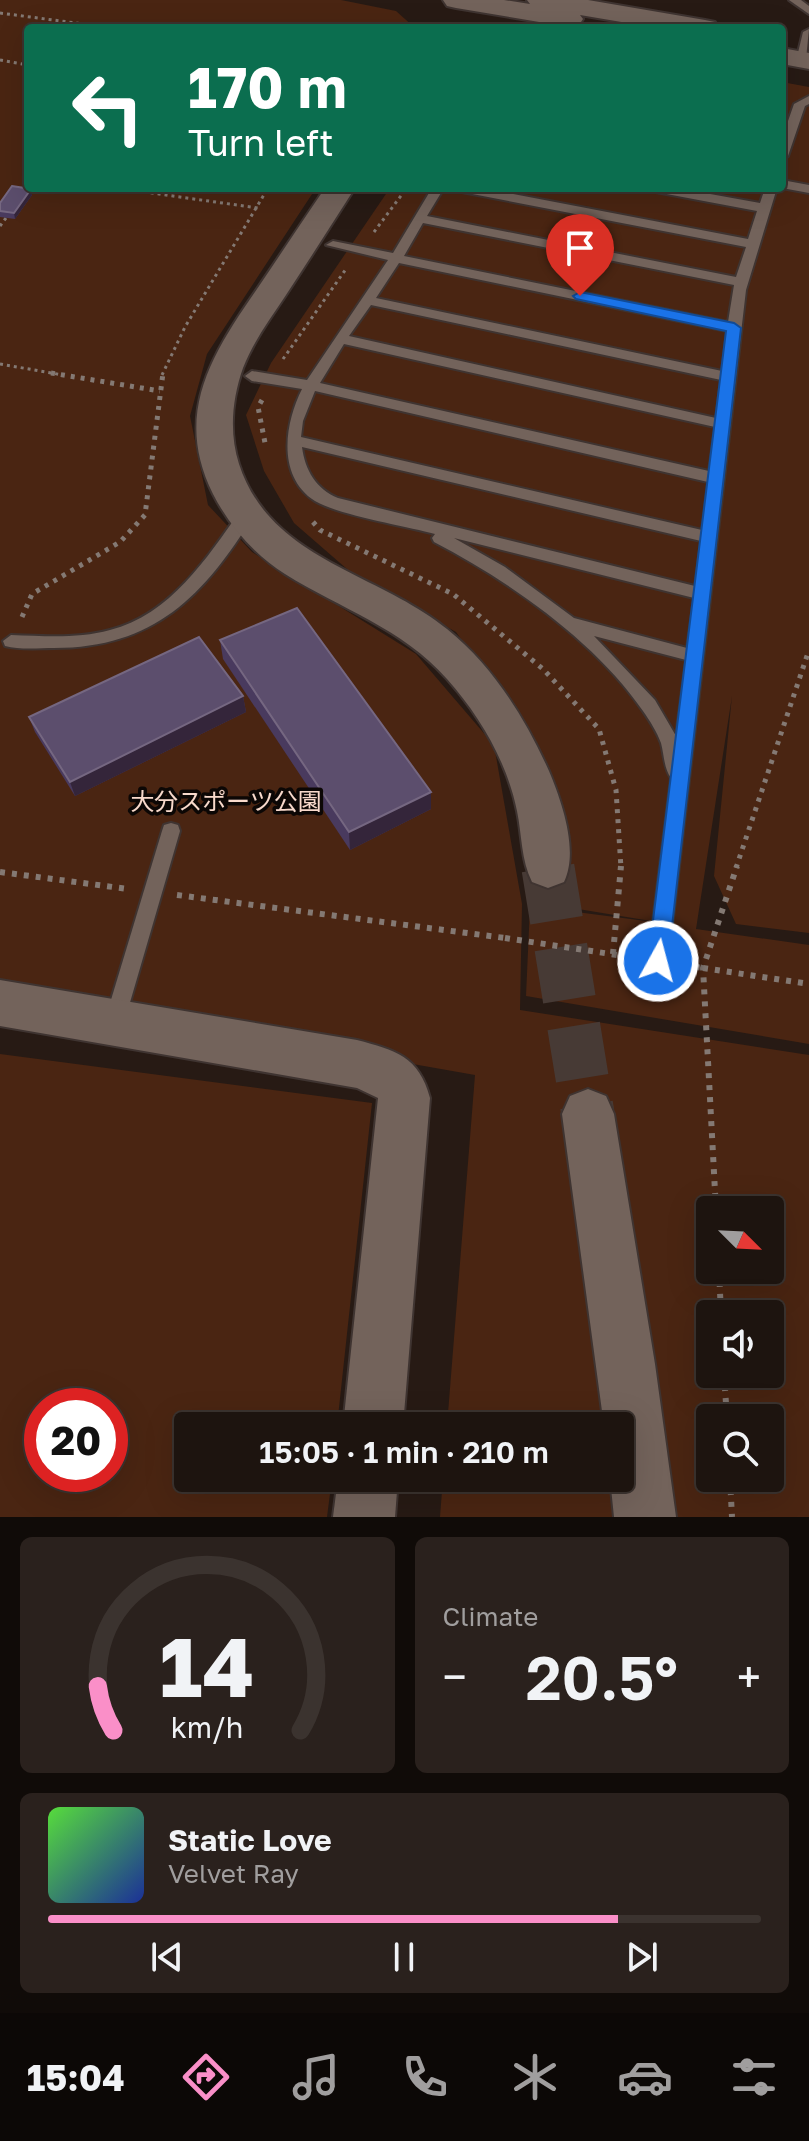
<!DOCTYPE html>
<meta charset="utf-8">
<style>
:root{--surface:#1d140f;--page:#2a211d;--text:#f1f3f6;--muted:#a09e9e;--line:#3b332f;--accent:#fa8fc8}
body{margin:0;font-family:"Golos Text","Noto Sans JP",sans-serif;background:var(--page);color:var(--text);height:100vh;display:flex;flex-direction:column;font-size:30px;white-space:nowrap}
*{box-sizing:border-box;margin:0}
p{font-size:26px;color:var(--muted)}
.icon{flex:none;width:44px;height:44px;fill:none;stroke:currentColor;stroke-width:2;stroke-linecap:round;stroke-linejoin:round}
.map{position:relative;height:1517px;overflow:hidden}
.details{display:flex;flex-direction:column;gap:20px;padding:20px;background:#100b08;flex:1}
.details>*{flex:none}
.banner{position:absolute;left:24px;top:24px;width:762px;height:168px;border-radius:8px;box-shadow:0 8px 32px #0002,0 0 0 2px var(--line);background:#0b6e4f;color:#fff;overflow:hidden}
.needle{width:52px;rotate:114deg}
.buttons{position:absolute;left:696px;top:1196px;display:grid;gap:16px}
.buttons a{display:grid;place-items:center;width:88px;height:88px;border-radius:8px;background:var(--surface);box-shadow:0 8px 32px #0002,0 0 0 2px var(--line);font-size:40px}
.speed{position:absolute;left:24px;top:1388px;display:flex;gap:16px;font-size:40px;font-weight:700;text-align:center}
.speed>*{display:grid;place-content:center;width:104px;height:104px;border-radius:50%;background:var(--surface);box-shadow:0 8px 32px #0002,0 0 0 2px var(--line);line-height:1}
.speed .limit{border:12px solid #d22;background:#fff;color:#111}
.pin{position:absolute;display:grid;place-items:center;width:68px;height:68px;color:#fff;margin:-82px -34px;border-radius:50% 50% 50% 0;rotate:-45deg;box-shadow:0 0 8px #0007}
.pin .icon{rotate:45deg}
.me{position:absolute;width:88px;margin:-44px;rotate:7deg;stroke-linejoin:round;filter:drop-shadow(0 0 6px #0008)}
.turn{display:flex;align-items:center;gap:28px;height:168px;padding:0 32px;font-size:36px}
.turn .icon{width:104px;height:104px;stroke-width:2.5}
.turn b{display:block;font-size:56px;line-height:68px}
.big{font-size:60px;font-weight:600;line-height:1.1}
.details .tile{flex:1;display:flex;flex-direction:column;justify-content:center;gap:12px;min-width:0;padding:0 28px;border-radius:12px;background:var(--page)}
.details .dial{align-items:center;gap:0}
.dial svg{height:208px;overflow:visible;fill:none;stroke:var(--line);stroke-width:7;stroke-linecap:round;text-anchor:middle}
.dial text{fill:var(--text);stroke:none}
.song{display:flex;align-items:center;gap:24px}
.cover{width:96px;height:96px;border-radius:12px;background:linear-gradient(135deg,hsl(110 70% 55%),hsl(230 70% 35%))}
.played{height:8px;border-radius:4px;background:linear-gradient(90deg,var(--accent) 80%,var(--line) 80%)}
.keys{display:flex;justify-content:space-around;direction:ltr}
.heat{display:flex;justify-content:space-between;align-items:center;font-size:44px;direction:ltr}
.details .tiles{flex:1;display:grid;gap:20px;grid-template-columns:1fr 1fr}
.tile:last-child{grid-column:span 2}
.trip{position:absolute;left:174px;top:1412px;width:460px;height:80px;border-radius:8px;background:var(--surface);box-shadow:0 8px 32px #0002,0 0 0 2px var(--line);font-weight:600;line-height:80px;text-align:center}
.dock{display:flex;height:128px;justify-content:space-around;align-items:center;background:#0c0806;color:var(--muted)}
.dock .icon{width:56px;height:56px}
.dock .on{color:var(--accent)}
.dock b{font-size:36px;color:var(--text)}
.map>svg:first-child{display:block}
.green{fill:#4a2512;fill-rule:evenodd}
.lines{fill:none;stroke-linecap:round;stroke-linejoin:round}
.tertiary-tunnel{stroke:#473a35;stroke-width:53;stroke-dasharray:53 27;stroke-linecap:butt}
.service-casing{stroke:#3f3431;stroke-width:4}
.tertiary-casing{stroke:#3f3431;stroke-width:4}
.path-far2{stroke:#847973;stroke-width:3;stroke-dasharray:3 4;stroke-linecap:butt}
.path-far1{stroke:#847973;stroke-width:5;stroke-dasharray:4 6;stroke-linecap:butt}
.path{stroke:#847973;stroke-width:6;stroke-dasharray:5 7;stroke-linecap:butt}
.service{fill:#73635b;fill-rule:evenodd}
.tertiary{fill:#73635b;fill-rule:evenodd}
.path-bridge{stroke:#847973;stroke-width:6;stroke-dasharray:5 7;stroke-linecap:butt}
.wall{fill:#493a5e}
.shaded-wall{fill:#34253a}
.building{fill:#5c4e6d;stroke:#756781;stroke-width:2}
.route{fill:#1a73e8;stroke:#114b97;stroke-width:2}
.labels{text-anchor:middle;stroke-width:7;stroke-linejoin:round;paint-order:stroke}
.park-label{font-size:24px;fill:#f8d9cb;stroke:#0c0705}
</style>
<div class="map">
<svg width="809" height="1517" viewBox="0 0 809 1517">
<rect width="100%" height="100%" fill="#271a14"/>
<g class="green">
<path d="M0,0H341L396,11L415,28H28V188H316L207,354L190,416L208,505L252,552L416,654L494,745L522,904L520,1010L809,1055V1517H440L443,1478H620V1426H447L475,1075L0,991ZM710,1210H770V1270H710ZM710,1314H770V1374H710ZM710,1418H770V1478H710Z"/>
<path d="M782,82L809,87V933L736,924L714,876L732,696L696,929L809,945V1044L526,996L530,906L669,924L566,907L549,792L511,712L456,632L355,576L294,523L264,471L246,415L271,363L390,188H782Z"/>
<path d="M0,1054L372,1103L337,1426H188V1478H332L327,1517H0ZM110,1406V1474H42V1406Z"/>
</g>
<g class="lines">
<path class="tertiary-tunnel" d="M548,868L588,1114"/>
<g class="service-casing">
<g id="service">
<path d="M789,0H801L809,6V14Z"/>
<path d="M809,29L806,59L796,61L803,32Z"/>
<path d="M809,96V104L805,106L788,156L782,160V138L794,104Z"/>
<path d="M782,180L809,185V193L782,188Z"/>
<path d="M432,188H444L427,216L736,277L746,247L462,192L456,188H482L748,239L757,211L656,192L650,188H677L760,203L765,188H777L746,290L668,961L665,967L658,970L651,967L648,961L671,778C664,769 664,754 661,743C657,732 650,721 643,711C595,641 509,581 434,542L432,538L435,534C406,526 338,515 315,501C276,476 285,423 302,389L252,381L245,376L252,371L307,380L388,260L326,245L333,241L393,253ZM423,223L734,285L728,322L404,256ZM399,263L727,331L722,371L376,298ZM371,305L721,380L716,418L349,336ZM344,344L715,427L709,471L320,383ZM315,391L708,482L702,530L301,437L303,421ZM302,447L701,541L695,586L338,498C316,489 305,470 302,447ZM454,538L694,598L687,648L574,618L505,567ZM594,636L686,660L676,736L655,700Z"/>
<path d="M246,509L254,515C204,596 154,648 54,648C39,648 20,650 5,646L3,641L11,635C44,636 78,639 110,630C170,615 207,558 240,511Z"/>
<path d="M171,823L178,825L180,831L124,1023L121,1030L114,1032L107,1030L104,1023L162,831L164,825Z"/>
</g>
</g>
<g class="tertiary-casing">
<g id="tertiary">
<path d="M443,0H504L530,4L527,0H588L705,20L715,22L719,28H657L580,15L583,19L579,25L569,27L456,8L447,6Z"/>
<path d="M782,48L809,53V69L782,64Z"/>
<path d="M325,188H355C332,224 309,260 286,295C270,319 253,342 243,368C232,399 229,433 239,464C270,560 377,572 447,629C493,666 525,718 549,771C562,802 579,851 564,882L548,888L532,882C521,860 522,835 517,811C507,762 480,716 447,679C402,628 341,609 285,574C254,554 230,527 213,494C173,414 212,354 257,289C280,255 302,222 325,188Z"/>
<path d="M0,980L357,1040C395,1050 419,1056 430,1098L403,1426H343L378,1098L357,1088L0,1026Z"/>
<path d="M588,1089L606,1096L614,1114L655,1364L676,1517H614L610,1478H620V1426H604L562,1114L570,1096Z"/>
<path d="M338,1478H398L395,1517H333Z"/>
</g>
</g>
<g class="path-far2">
<path d="M0,13L114,28"/>
<path d="M0,60L28,65"/>
<path d="M116,188L258,208"/>
<path d="M0,226L9,214"/>
<path d="M374,232L406,189"/>
<path d="M283,359L346,269"/>
<path d="M0,364L63,375"/>
<path d="M162,375L185,327L268,188"/>
</g>
<g class="path-far1">
<path d="M51,373L160,391"/>
<path d="M262,400L258,407L266,448"/>
<path d="M313,522L320,530L453,594L543,669L599,729L616,790L621,868"/>
<path d="M22,617L32,594L120,542L145,515L163,373"/>
<path d="M736,868L809,650"/>
</g>
<g class="path">
<path d="M0,872L128,889"/>
<path d="M177,895L505,938"/>
<path d="M613,954L621,866"/>
<path d="M703,968L809,984"/>
<path d="M716,1210L703,968L737,866"/>
<path d="M719,1270L721,1314"/>
<path d="M724,1374L727,1418"/>
<path d="M730,1478L732,1517"/>
</g>
<use href="#service" class="service"/>
<use href="#tertiary" class="tertiary"/>
<path class="path-bridge" d="M505,938L703,968"/>
</g>
<g class="wall">
<path d="M31,189L32,195L15,219L0,217V203Z"/>
<path d="M220,640L431,792V809L350,850L223,659Z"/>
<path d="M243,696L246,712L75,796L35,732L29,717Z"/>
</g>
<g class="shaded-wall">
<path d="M31,189L32,195L15,219L14,213Z"/>
<path d="M243,696L246,712L75,796L70,782Z"/>
<path d="M431,792V809L350,850L349,832Z"/>
</g>
<g class="building">
<path d="M12,186L31,189L14,213L0,211V203Z"/>
<path d="M297,608L431,792L349,832L220,640Z"/>
<path d="M199,637L243,696L70,782L29,717Z"/>
</g>
<path class="route" d="M580,292L734,323L741,328L668,961L666,968L658,970L651,968L648,961L726,331L576,299L573,296Z"/>
<g class="labels">
<g class="park-label">
<text x="226" y="810">大分スポーツ公園</text>
</g>
</g>
</svg>
<div class="buttons">
<a><svg class="needle" viewBox="-14 -14 28 28"><path d="M0-13l5 13h-10z" fill="#e53935"/><path d="M0 13l5-13h-10z" fill="#a09e9e"/></svg></a>
<a><svg class="icon" aria-label="sound" viewBox="0 0 24 24"><path d="M4 9h4l5-4v14l-5-4H4zM17 9q2 3 0 6"/></svg></a>
<a><svg class="icon" aria-label="search" viewBox="0 0 24 24"><circle cx="10" cy="10" r="6"/><path d="M15 15l6 6"/></svg></a>
</div>
<div class="speed"><div class="limit">20</div></div>
<div class="pin" style="left:580px;top:296px;background:#d93025"><svg class="icon" aria-label="arrive" viewBox="0 0 24 24"><path d="M6 21V4h12l-3 4 3 4H6"/></svg></div>
<svg class="me" style="left:658px;top:961px" viewBox="-20 -20 40 40"><circle r="17" fill="#1a73e8" stroke="#fff" stroke-width="3"/><path d="M0-11L8 9 0 5-8 9z" fill="#fff"/></svg>
<div class="trip">15:05 · 1 min · 210 m</div>
<div class="banner">
<div class="turn"><svg class="icon" aria-label="left" viewBox="0 0 24 24"><path d="M17 20v-9H6M10 6l-5 5 5 5"/></svg><div><b>170 m</b>Turn left</div></div>
</div>
</div>
<section class="details">
<div class="tiles">
<div class="tile dial"><svg viewBox="0 0 100 80">
<path d="M14 69A42 42 0 1 1 86 69"/>
<path d="M14 69A42 42 0 0 1 8 52" stroke="#fa8fc8"/>
<text x="50" y="56" font-size="32" font-weight="700">14</text>
<text x="50" y="72" font-size="11">km/h</text>
</svg></div>
<div class="tile"><p>Climate</p>
<div class="heat"><a>−</a><b class="big">20.5°</b><a>+</a></div>
</div>
<div class="tile">
<div class="song"><i class="cover"></i><div><b>Static Love</b><p>Velvet Ray</p></div></div>
<div class="played"></div>
<div class="keys"><svg class="icon" aria-label="previous" viewBox="0 0 24 24"><path d="M18 5L8 12l10 7zM5 5v14"/></svg><svg class="icon" aria-label="pause" viewBox="0 0 24 24"><path d="M8 5v14M16 5v14"/></svg><svg class="icon" aria-label="next" viewBox="0 0 24 24"><path d="M6 5l10 7-10 7zM19 5v14"/></svg></div>
</div>
</div>
</section>
<nav class="dock">
<b>15:04</b>
<svg class="icon on" aria-label="directions" viewBox="0 0 24 24"><path d="M12 3l9 9-9 9-9-9zM9 14v-3h6M13 9l2 2-2 2"/></svg>
<svg class="icon" aria-label="music" viewBox="0 0 24 24"><path d="M9 18V5l10-2v13"/><circle cx="6" cy="18" r="3"/><circle cx="16" cy="16" r="3"/></svg>
<svg class="icon" aria-label="phone" viewBox="0 0 24 24"><path d="M5 4h4l2 5-3 2q2 4 5 5l2-3 5 2v4C11 20 4 13 5 4z"/></svg>
<svg class="icon" aria-label="climate" viewBox="0 0 24 24"><path d="M12 3v18M4 7l16 10M4 17L20 7"/></svg>
<svg class="icon" aria-label="car" viewBox="0 0 24 24"><path d="M5 17H2v-5l4-1 3-4h7l3 4 3 1v5h-3M9 17h6M6 11h13"/><circle cx="7" cy="17" r="2"/><circle cx="17" cy="17" r="2"/></svg>
<svg class="icon" aria-label="filters" viewBox="0 0 24 24"><path d="M4 7h16M4 17h16"/><circle cx="9" cy="7" r="2"/><circle cx="15" cy="17" r="2"/></svg>
</nav>
